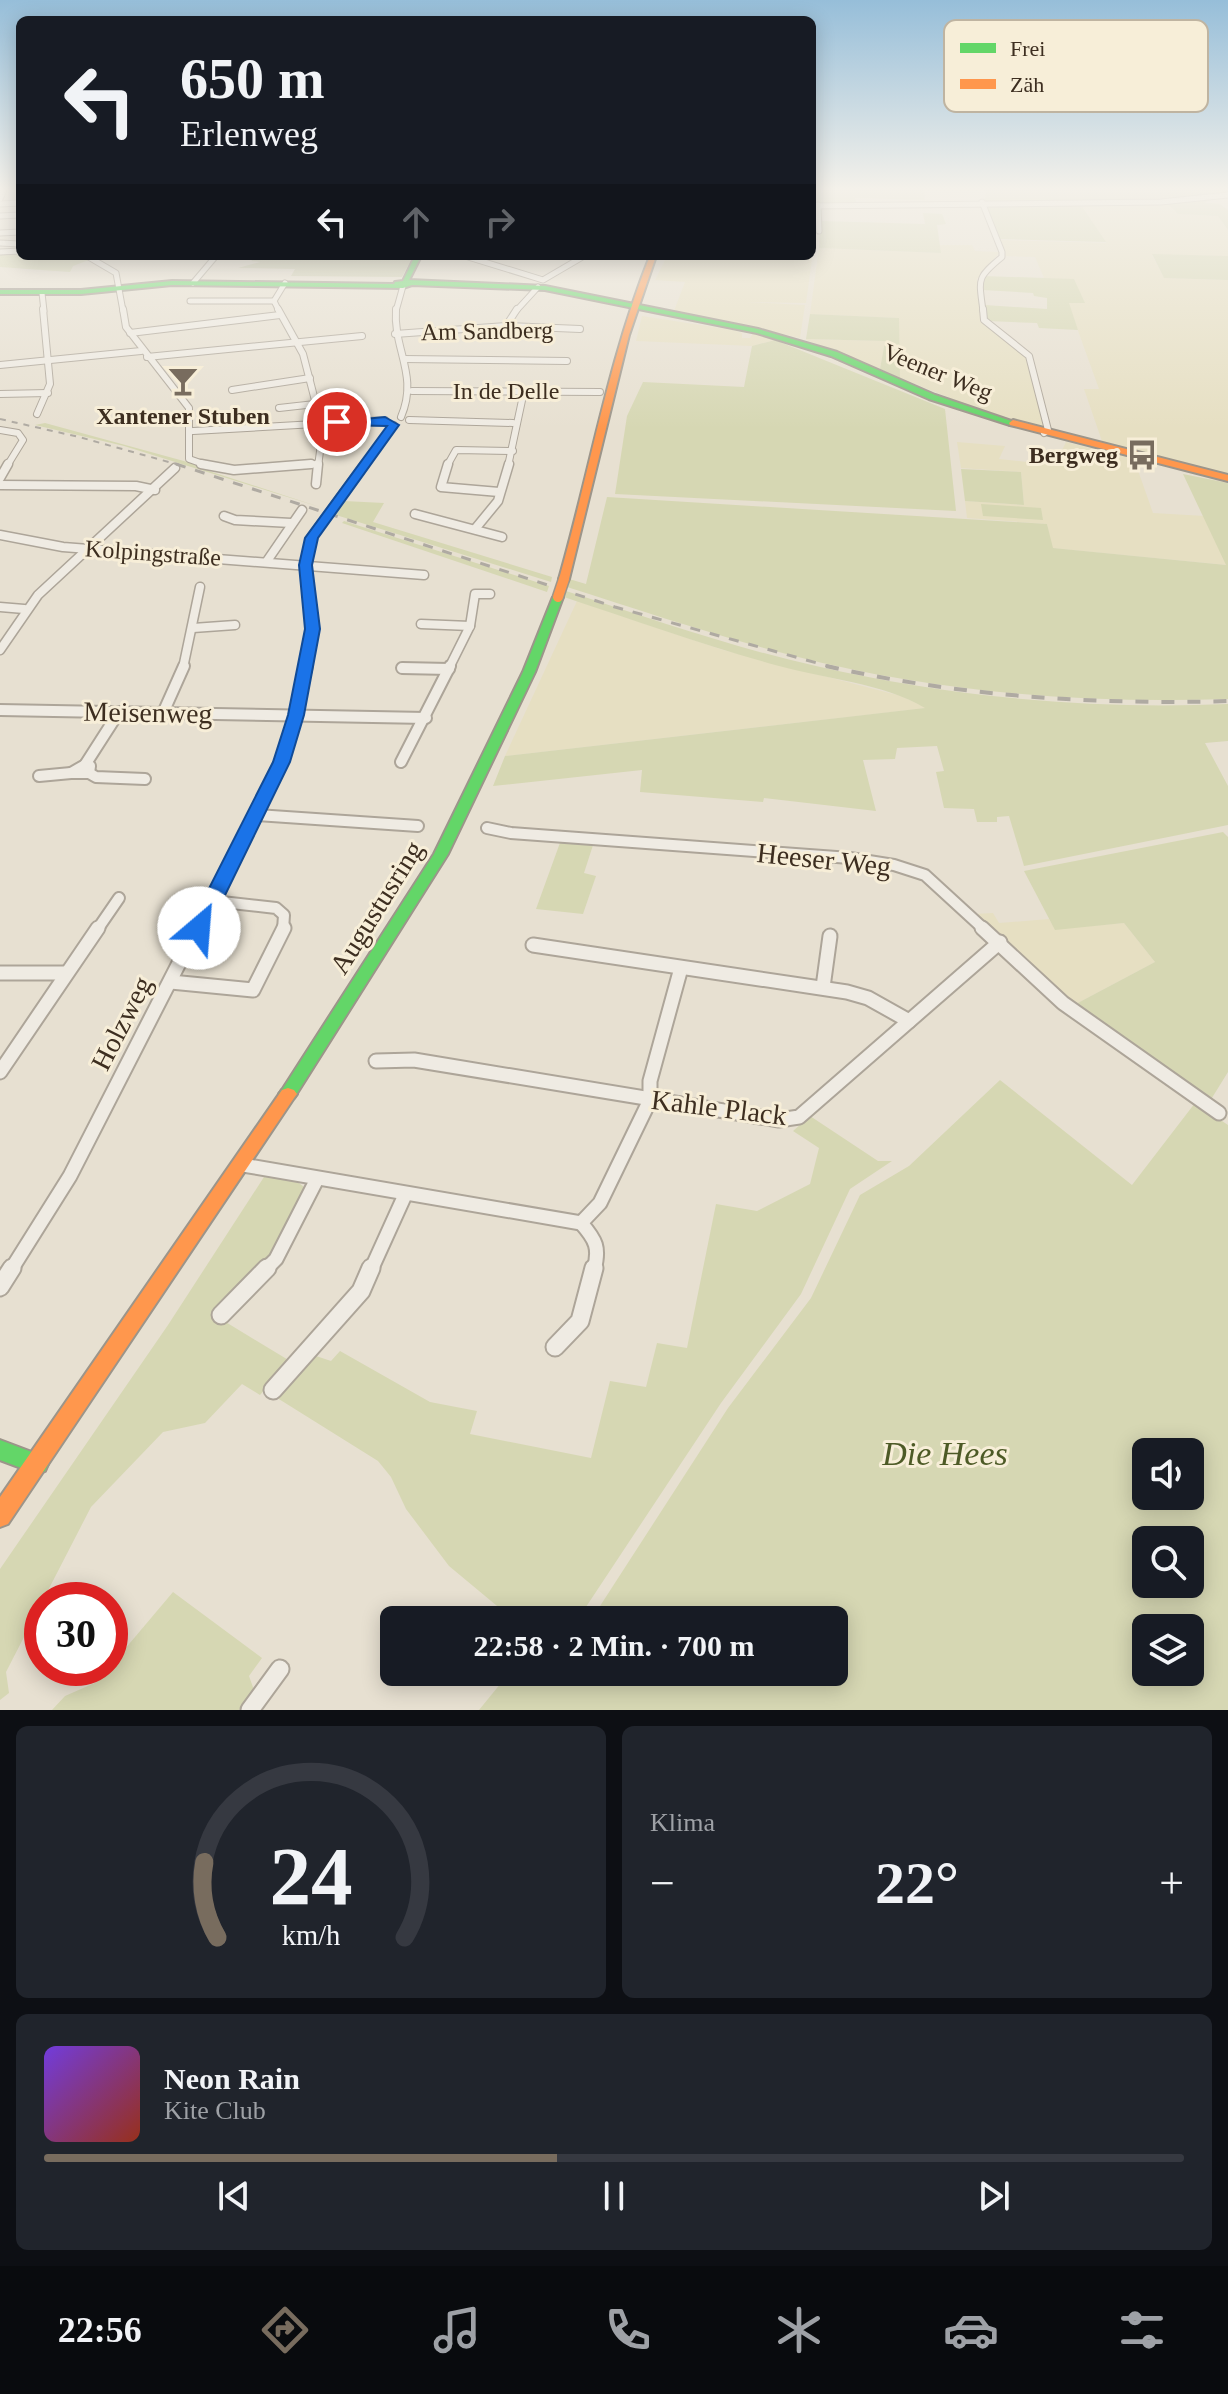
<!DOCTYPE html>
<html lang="de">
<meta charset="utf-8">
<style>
:root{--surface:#171b24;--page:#20242c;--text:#f1f3f6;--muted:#9ea1a6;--line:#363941;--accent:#786c5e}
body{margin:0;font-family:Georgia,serif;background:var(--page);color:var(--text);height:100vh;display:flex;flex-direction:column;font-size:30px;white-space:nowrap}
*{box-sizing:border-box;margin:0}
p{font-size:26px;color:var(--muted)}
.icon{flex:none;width:44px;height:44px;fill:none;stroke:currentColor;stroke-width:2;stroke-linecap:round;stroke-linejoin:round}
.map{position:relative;height:1710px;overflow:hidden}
.side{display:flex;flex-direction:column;gap:16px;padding:16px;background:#0d0f14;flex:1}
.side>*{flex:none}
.top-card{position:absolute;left:16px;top:16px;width:800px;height:244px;border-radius:12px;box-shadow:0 4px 20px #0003;background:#171b24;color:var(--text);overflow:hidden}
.fabs{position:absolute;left:1132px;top:1438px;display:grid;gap:16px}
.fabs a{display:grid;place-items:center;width:72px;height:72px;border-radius:12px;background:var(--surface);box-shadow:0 4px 20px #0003;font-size:40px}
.speed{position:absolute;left:24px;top:1582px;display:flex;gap:16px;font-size:40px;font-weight:700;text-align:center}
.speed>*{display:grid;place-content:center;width:104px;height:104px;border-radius:50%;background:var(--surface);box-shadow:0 4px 20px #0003;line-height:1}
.speed .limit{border:12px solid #d22;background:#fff;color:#111}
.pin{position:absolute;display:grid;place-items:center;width:68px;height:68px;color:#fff;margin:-34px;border:4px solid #fff;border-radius:50%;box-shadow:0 2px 8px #0007}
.me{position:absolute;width:88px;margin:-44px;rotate:27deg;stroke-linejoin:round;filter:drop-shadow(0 0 6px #0008)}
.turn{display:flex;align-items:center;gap:28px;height:168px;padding:0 32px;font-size:36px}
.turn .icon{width:104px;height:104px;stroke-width:2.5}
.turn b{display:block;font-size:56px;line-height:68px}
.lanes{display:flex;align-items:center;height:76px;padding:0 32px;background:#0003;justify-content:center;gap:40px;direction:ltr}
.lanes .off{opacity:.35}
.big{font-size:60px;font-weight:800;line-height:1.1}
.side .tile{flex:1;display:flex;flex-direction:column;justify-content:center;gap:12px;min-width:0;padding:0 28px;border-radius:12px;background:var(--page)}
.side .dial{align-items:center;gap:0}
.dial svg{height:208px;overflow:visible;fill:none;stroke:var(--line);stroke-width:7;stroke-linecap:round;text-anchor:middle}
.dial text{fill:var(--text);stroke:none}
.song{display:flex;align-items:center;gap:24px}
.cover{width:96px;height:96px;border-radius:12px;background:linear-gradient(135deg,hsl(260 70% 55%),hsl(10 70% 35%))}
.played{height:8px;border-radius:4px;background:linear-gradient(90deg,var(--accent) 45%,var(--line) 45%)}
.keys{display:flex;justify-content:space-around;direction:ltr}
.heat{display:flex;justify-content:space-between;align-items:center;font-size:44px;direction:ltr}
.side .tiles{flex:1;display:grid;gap:16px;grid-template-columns:1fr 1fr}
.tile:last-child{grid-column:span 2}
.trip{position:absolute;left:380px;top:1606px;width:468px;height:80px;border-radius:12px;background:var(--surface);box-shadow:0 4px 20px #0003;font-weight:800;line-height:80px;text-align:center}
.dock{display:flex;height:128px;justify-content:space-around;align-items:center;background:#090b0e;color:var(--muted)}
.dock .icon{width:56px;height:56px}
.dock .current{color:var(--accent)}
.dock b{font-size:36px;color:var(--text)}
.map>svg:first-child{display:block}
.farmland{fill:#e6dfc2}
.green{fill:#d6d7b3;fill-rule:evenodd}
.cemetery{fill:#d1d1b3}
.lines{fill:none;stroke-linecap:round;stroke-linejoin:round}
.street-far5-casing{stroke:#ada599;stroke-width:7}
.street-far4-casing{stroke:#ada599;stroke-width:8}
.street-far3-casing{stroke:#ada599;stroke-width:11}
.street-far2-casing{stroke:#ada599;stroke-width:14}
.street-far1-casing{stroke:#ada599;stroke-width:17}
.street-casing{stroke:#ada599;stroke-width:21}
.fast-casing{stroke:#9c958a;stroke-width:4}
.slow-casing{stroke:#9c958a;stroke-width:4}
.street-far5{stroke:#efebe3;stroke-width:5}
.street-far4{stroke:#efebe3;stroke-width:6}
.street-far3{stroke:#efebe3;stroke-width:8}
.street-far2{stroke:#efebe3;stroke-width:10}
.street-far1{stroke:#efebe3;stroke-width:13}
.street{stroke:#efebe3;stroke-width:17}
.fast{fill:#63d668;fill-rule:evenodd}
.slow{fill:#ff974d;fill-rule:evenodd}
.rail-far2{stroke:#afaaa2;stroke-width:2;stroke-dasharray:6 6;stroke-linecap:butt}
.rail-far1{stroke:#afaaa2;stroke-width:3;stroke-dasharray:10 10;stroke-linecap:butt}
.rail{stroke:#afaaa2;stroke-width:4;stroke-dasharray:13 13;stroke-linecap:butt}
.slow-bridge-casing{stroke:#9c958a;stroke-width:13;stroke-linecap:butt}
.slow-bridge{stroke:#ff974d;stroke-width:10}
.route{fill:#1a73e8;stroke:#114b97;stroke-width:2}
.labels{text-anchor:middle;stroke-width:6;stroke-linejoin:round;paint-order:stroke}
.far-street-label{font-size:24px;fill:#3d2e20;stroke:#f7eed8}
.far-poi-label{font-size:24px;font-weight:bold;fill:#3d2e20;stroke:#f7eed8}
.street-label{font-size:28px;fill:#3d2e20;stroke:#f7eed8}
.near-park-label{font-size:34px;font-style:italic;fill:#4d5a26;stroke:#f7eed8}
.key{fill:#f7eed8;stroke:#bfb4a1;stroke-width:2}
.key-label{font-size:22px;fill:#3d2e20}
</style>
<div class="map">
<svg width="1228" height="1710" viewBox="0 0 1228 1710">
<rect width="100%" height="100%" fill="#e7e0d1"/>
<g class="farmland">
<path d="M1080,203H1167L1178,214L1218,216L1228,230V256L1152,255L1164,278L1228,280V474L1103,444L1084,389H1099L1068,303H1084L1074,280L1044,278L1035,257L1004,256L1000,240L1106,243Z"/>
<path d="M812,230H816L806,303L746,302L805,305L800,338L674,311L685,282L655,280L667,256H812Z"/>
<path d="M939,245H972L975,251L1000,252L977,279L982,320L1027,356L1045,429L973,407L900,378L898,318L810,314L819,248L940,253Z"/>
<path d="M642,316L733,330L742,333V338H750L753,333L775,340L752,346L636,341Z"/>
<path d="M806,339L885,341L880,369L806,340Z"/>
<path d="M957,442L1005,446L999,459L1055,465L1066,442L1134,459L1153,513L1205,516L1227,565L1052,548L1047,524L967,518L965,501L1024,505L1021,472L961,468Z"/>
<path d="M577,601L723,650L901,696L927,708L505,756Z"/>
<path d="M993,913L999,923L1049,919L1055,929L1124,923L1155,962L1074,1005L974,914Z"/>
</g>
<g class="green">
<path d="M812,190H924L925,200L855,198L857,204H812Z"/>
<path d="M986,190H1228V194L1190,197L1211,199L1205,203L1228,204H1220L1228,210V230L1218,216L1178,214L1167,203L1079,202L1106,242L1000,239L984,204Z"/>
<path d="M923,213L942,214L946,224L937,225L941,253L819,248L820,221L925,224Z"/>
<path d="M20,251V256H143L86,261L73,266L70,272L0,267V252Z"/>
<path d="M1152,254L1228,256V280L1164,278Z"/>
<path d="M983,276L1074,279L1085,303H1069L1078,330L1039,328L1037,323L987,321L985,305L1047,309V298L1034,296L1033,293L983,290Z"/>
<path d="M810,314L899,318L900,378L880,369L885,341L806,339Z"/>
<path d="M775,340L945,409L956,511L615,494L627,416L643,382L744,387L752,346Z"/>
<path d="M45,423L213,469L209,471L323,508L124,446L35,425Z"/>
<path d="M961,469L1021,472L1024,505L965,501Z"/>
<path d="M1183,474L1228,483V699C1083,704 934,692 794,656C717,636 642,611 567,587L569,579L586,584L607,497L1047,524L1053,548L1226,565Z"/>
<path d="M344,501L384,503L373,522L552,577L551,582L336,515Z"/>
<path d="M981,504L1041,508L1043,520L983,516Z"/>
<path d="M344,521L549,586L547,592L342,523Z"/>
<path d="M566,591C649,618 731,647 816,666C949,697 1093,710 1228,704V741L1205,743L1228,786V825L1024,866L1009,816L997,817V822H977L974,809L944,808L936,772L944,771L937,746L897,748L895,759L863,760L876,811L764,798L763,802L640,792L642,770L493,786L505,756L925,708C883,683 826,679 779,666C706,646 636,621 564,597Z"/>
<path d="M1223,832L1228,837V1072L1210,1101L1074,1005L1155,962L1124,923L1055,930L1024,871Z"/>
<path d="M561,840L594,842L584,873L596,876L583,914L536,909Z"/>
<path d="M1000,1080L1132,1185L1195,1103L1228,1125V1710H479L510,1672H834V1620H591L728,1408L811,1298L860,1195L909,1166ZM1146,1452H1190V1496H1146ZM1146,1540H1190V1584H1146ZM1146,1628H1190V1672H1146Z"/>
<path d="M810,1116L878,1161H892L850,1189L801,1294L721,1403L580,1616L586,1620H514L449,1566L406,1509L391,1477L378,1461L274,1396L303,1363L316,1356L331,1361L340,1351L430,1402L477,1411L470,1434L591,1458L610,1381L646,1387L657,1343L687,1348L716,1204L757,1211L810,1184L819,1148L793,1131Z"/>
<path d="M264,1177L295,1180L304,1187L278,1246L224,1321L290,1361L260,1395L242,1384L205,1423L163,1432L91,1507L6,1672L9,1693L0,1700V1569L168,1325Z"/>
<path d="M173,1592L262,1658L249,1676L254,1690L239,1710H52L65,1696L97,1682Z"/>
</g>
<path class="cemetery" d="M251,256H413L402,277L291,276L295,269L238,268L260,262L251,261L255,258Z"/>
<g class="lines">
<g class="street-far5-casing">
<g id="street-far5">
<path d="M0,199L4,190"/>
<path d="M982,202L1002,252V257C976,278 979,279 983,311"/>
<path d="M0,204L20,203"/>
<path d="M818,205L819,231"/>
<path d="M812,206L1161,202L1228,195"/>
<path d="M0,216L20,215"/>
<path d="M0,233L20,232"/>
<path d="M0,243L20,244"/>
<path d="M0,252L20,251"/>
<path d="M87,256L116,273L123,311"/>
<path d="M465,256L543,280L584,256"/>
<path d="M193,283L216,256"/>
<path d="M42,293L44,311"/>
<path d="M190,301H274"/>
<path d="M279,311L274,301L285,283"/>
<path d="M396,311L403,286"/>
<path d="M516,311L538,287"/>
</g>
</g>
<g class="street-far4-casing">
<g id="street-far4">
<path d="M123,309L126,327L189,408V459L209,466"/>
<path d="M278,309L303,354L318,412"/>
<path d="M396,309C393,350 419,375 401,417"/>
<path d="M983,309L984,320L1029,356L1048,430L1044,433"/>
<path d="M506,326L517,309"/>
<path d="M130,333L280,315"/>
<path d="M395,334L506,326L580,329"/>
<path d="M147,357L362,336"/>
<path d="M404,359L567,361"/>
<path d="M0,365L141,351"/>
<path d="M232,390L310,378"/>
<path d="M412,391L600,392"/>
<path d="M0,394L48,393"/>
<path d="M279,408L315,404"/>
<path d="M37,414L50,384L43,309"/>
<path d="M409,420L513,423"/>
<path d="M0,430L18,433L23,440L7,466"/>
<path d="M193,431L385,420"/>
<path d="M290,466L317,464"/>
<path d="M318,466L322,437"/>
<path d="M364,466L394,425"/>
<path d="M447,466L456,450L513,451"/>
<path d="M508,466L524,391"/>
</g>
</g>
<g class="street-far3-casing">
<g id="street-far3">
<path d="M201,464L234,470L311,464"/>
<path d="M448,464L441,487L499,492"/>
<path d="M0,478L8,464"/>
<path d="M316,484L318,464"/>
<path d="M0,485L136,486L155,490"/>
<path d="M415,514L502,537"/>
<path d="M224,516L235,520L291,523"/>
<path d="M475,529L498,501L509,464"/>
<path d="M0,535L63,547L424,575"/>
<path d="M267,561L302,510"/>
<path d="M0,607L24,609"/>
<path d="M421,624L470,626"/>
<path d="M193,628L235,625"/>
<path d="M0,650L38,595L175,468"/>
<path d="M183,668L200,587"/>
<path d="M306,668L313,629L306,565L311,538L365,464"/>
<path d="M402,668H419"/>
<path d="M449,668L470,626L475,594H490"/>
</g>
</g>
<g class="street-far2-casing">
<g id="street-far2">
<path d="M402,668L449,669"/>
<path d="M0,710L426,718"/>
<path d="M163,713L184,666"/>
<path d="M401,762L450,666"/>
<path d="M85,765L90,766L89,773H71Z"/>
<path d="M85,765L119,712"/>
<path d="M89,773L96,777L145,779"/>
<path d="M39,776L71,773"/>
<path d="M257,815L418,826"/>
<path d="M487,828L511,833L850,858L894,865L925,875L985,930"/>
<path d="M213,901L276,908L284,915L283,930"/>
<path d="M97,930L119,898"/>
<path d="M196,930L282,762L307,666"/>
</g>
</g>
<g class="street-far1-casing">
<g id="street-far1">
<path d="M982,928L1063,1003L1219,1113"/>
<path d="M533,945L847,992L868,998L909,1021"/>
<path d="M0,973H65"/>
<path d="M171,982L253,990L284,928"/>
<path d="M823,987L830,936"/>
<path d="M376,1061L414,1060L779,1120L799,1117L1000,942"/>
<path d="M0,1072L98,928"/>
<path d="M243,1165L581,1223L600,1203L650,1100V1081L681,968"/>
<path d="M581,1223C596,1240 600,1248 594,1270"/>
<path d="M11,1270L70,1176L197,928"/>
<path d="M265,1270L276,1259L317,1179"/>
<path d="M371,1270L405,1195"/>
</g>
</g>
<g class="street-casing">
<g id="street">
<path d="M0,1287L12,1268"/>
<path d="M221,1315L267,1268"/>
<path d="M555,1347L580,1321L594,1268"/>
<path d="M273,1390L361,1291L371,1268"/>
<path d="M250,1710L280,1669"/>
</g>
</g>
<g class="fast-casing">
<g id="fast">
<path d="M415,256H421L409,280L545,286L758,329L837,352L935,395L1017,423L1010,425L929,399L831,356L757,333L545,290L412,285L403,288L172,285L81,294H0V290H81L172,281L394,284L395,282L403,281Z"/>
<path d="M558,594L563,597L535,672L448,854L294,1098L288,1100L282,1098L279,1094L282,1090L434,854L523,672L553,597Z"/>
<path d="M0,1440L45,1457L48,1464L45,1471L37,1474L0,1460Z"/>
</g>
</g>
<g class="slow-casing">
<g id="slow">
<path d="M650,256H656L629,335L569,579L568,581H560L559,579C590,471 608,361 650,256Z"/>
<path d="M1013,420L1228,475V481L1010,425L1009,423Z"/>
<path d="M288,1088L294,1090L297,1094L294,1098L8,1524L0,1527V1497L282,1090Z"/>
</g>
</g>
<use href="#street-far5" class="street-far5"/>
<use href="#street-far4" class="street-far4"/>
<use href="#street-far3" class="street-far3"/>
<use href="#street-far2" class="street-far2"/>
<use href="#street-far1" class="street-far1"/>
<use href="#street" class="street"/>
<use href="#fast" class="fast"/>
<use href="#slow" class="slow"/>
<path class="rail-far2" d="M0,419L79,437L183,466"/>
<path class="rail-far1" d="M176,464L615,607L835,668"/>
<path class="rail" d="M826,666C958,696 1093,705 1228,701"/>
<g class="slow-bridge-casing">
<path id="slow-bridge" d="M558,597L564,579"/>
</g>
<use href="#slow-bridge" class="slow-bridge"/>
</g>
<linearGradient id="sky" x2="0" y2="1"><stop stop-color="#96bed9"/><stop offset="0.44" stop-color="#f4f1ea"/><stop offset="1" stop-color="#f4f1ea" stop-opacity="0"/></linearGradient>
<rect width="1228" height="429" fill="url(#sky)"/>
<path class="route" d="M385,417L399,425L318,538L312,565L320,629L304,715L290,762L209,928L206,932H192L189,928L273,762L288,715L305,629L299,565L305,538L387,426L337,425L332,422Z"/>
<defs>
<g id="bar-bare" transform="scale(2.4)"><path d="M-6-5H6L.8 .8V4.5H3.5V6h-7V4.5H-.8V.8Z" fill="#786c5e" stroke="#f7eed8" stroke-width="2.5" paint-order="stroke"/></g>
<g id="bus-bare" transform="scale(2.4)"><path d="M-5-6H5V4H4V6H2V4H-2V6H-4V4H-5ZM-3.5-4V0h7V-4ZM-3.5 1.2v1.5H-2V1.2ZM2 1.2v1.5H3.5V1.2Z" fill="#786c5e" stroke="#f7eed8" stroke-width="2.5" paint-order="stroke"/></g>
</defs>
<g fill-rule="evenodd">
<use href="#bar-bare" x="183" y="381"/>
<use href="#bus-bare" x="1142" y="455"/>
</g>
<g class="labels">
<g class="far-street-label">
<text transform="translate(487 331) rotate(-1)" y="8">Am Sandberg</text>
<text transform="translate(938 372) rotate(22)" y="8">Veener Weg</text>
<text x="506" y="399">In de Delle</text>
<text transform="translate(153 553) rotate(4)" y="8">Kolpingstraße</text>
</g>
<g class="far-poi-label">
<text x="183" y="424">Xantener Stuben</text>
<text x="1118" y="463" text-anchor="end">Bergweg</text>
</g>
<g class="street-label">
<text transform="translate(148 712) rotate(1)" y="10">Meisenweg</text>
<text transform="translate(824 859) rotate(6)" y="10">Heeser Weg</text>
<text transform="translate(376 907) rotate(-58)" y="10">Augustusring</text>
<text transform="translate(121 1023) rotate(-63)" y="10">Holzweg</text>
<text transform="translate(719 1107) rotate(7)" y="10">Kahle Plack</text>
</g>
<g class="near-park-label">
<text x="945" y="1465">Die Hees</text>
</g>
</g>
<rect x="944" y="20" width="264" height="92" rx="12" class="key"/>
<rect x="960" y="43" width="36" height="10" fill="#63d668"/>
<rect x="960" y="79" width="36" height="10" fill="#ff974d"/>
<g class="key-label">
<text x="1010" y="56">Frei</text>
<text x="1010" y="92">Zäh</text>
</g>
</svg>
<div class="fabs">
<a><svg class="icon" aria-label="sound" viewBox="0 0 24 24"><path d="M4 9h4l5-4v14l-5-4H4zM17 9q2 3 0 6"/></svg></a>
<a><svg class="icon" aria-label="search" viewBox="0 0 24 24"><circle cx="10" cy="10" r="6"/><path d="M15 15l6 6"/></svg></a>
<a><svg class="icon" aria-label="layers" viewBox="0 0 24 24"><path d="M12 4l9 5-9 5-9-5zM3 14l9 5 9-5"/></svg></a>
</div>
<div class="speed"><div class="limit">30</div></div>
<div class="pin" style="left:337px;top:422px;background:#d93025"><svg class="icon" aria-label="arrive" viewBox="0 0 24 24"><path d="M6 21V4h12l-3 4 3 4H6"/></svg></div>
<svg class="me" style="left:199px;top:928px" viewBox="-20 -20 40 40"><circle r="19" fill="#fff"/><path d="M0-13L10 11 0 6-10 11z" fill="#1a73e8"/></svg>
<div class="trip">22:58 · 2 Min. · 700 m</div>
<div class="top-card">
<div class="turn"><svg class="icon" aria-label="left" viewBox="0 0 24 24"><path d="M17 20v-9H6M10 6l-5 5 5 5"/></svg><div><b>650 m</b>Erlenweg</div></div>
<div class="lanes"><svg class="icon" aria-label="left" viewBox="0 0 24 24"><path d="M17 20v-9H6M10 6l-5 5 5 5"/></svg><svg class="icon off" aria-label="ahead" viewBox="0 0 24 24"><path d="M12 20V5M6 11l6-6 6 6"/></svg><svg class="icon off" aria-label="right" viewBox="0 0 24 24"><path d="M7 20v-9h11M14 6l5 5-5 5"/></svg></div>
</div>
</div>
<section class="side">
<div class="tiles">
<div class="tile dial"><svg viewBox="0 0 100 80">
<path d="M14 69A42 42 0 1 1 86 69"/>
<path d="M14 69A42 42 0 0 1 9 40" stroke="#786c5e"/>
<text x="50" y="56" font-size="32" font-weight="700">24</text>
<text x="50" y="72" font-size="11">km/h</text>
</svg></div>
<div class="tile"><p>Klima</p>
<div class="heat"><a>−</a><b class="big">22°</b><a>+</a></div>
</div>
<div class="tile">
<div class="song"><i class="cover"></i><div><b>Neon Rain</b><p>Kite Club</p></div></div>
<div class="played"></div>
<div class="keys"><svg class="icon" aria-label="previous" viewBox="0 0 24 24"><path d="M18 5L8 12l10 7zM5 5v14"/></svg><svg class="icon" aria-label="pause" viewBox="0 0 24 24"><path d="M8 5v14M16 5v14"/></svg><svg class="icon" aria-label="next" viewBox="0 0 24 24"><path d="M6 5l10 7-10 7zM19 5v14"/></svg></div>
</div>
</div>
</section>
<nav class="dock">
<b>22:56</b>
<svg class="icon current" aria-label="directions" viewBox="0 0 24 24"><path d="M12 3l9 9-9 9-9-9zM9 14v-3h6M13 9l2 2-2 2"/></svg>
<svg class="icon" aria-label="music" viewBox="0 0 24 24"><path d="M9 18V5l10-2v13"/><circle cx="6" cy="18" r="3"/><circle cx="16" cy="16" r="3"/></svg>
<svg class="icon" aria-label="phone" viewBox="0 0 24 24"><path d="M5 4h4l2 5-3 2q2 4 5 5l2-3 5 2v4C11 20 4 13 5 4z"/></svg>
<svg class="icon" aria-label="climate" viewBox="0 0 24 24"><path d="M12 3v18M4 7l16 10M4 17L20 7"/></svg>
<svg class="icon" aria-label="car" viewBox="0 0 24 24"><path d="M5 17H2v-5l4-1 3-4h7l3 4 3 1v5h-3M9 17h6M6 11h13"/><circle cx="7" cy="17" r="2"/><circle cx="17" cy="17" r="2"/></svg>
<svg class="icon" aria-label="filters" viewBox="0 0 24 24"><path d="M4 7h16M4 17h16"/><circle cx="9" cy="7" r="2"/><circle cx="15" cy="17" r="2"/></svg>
</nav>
